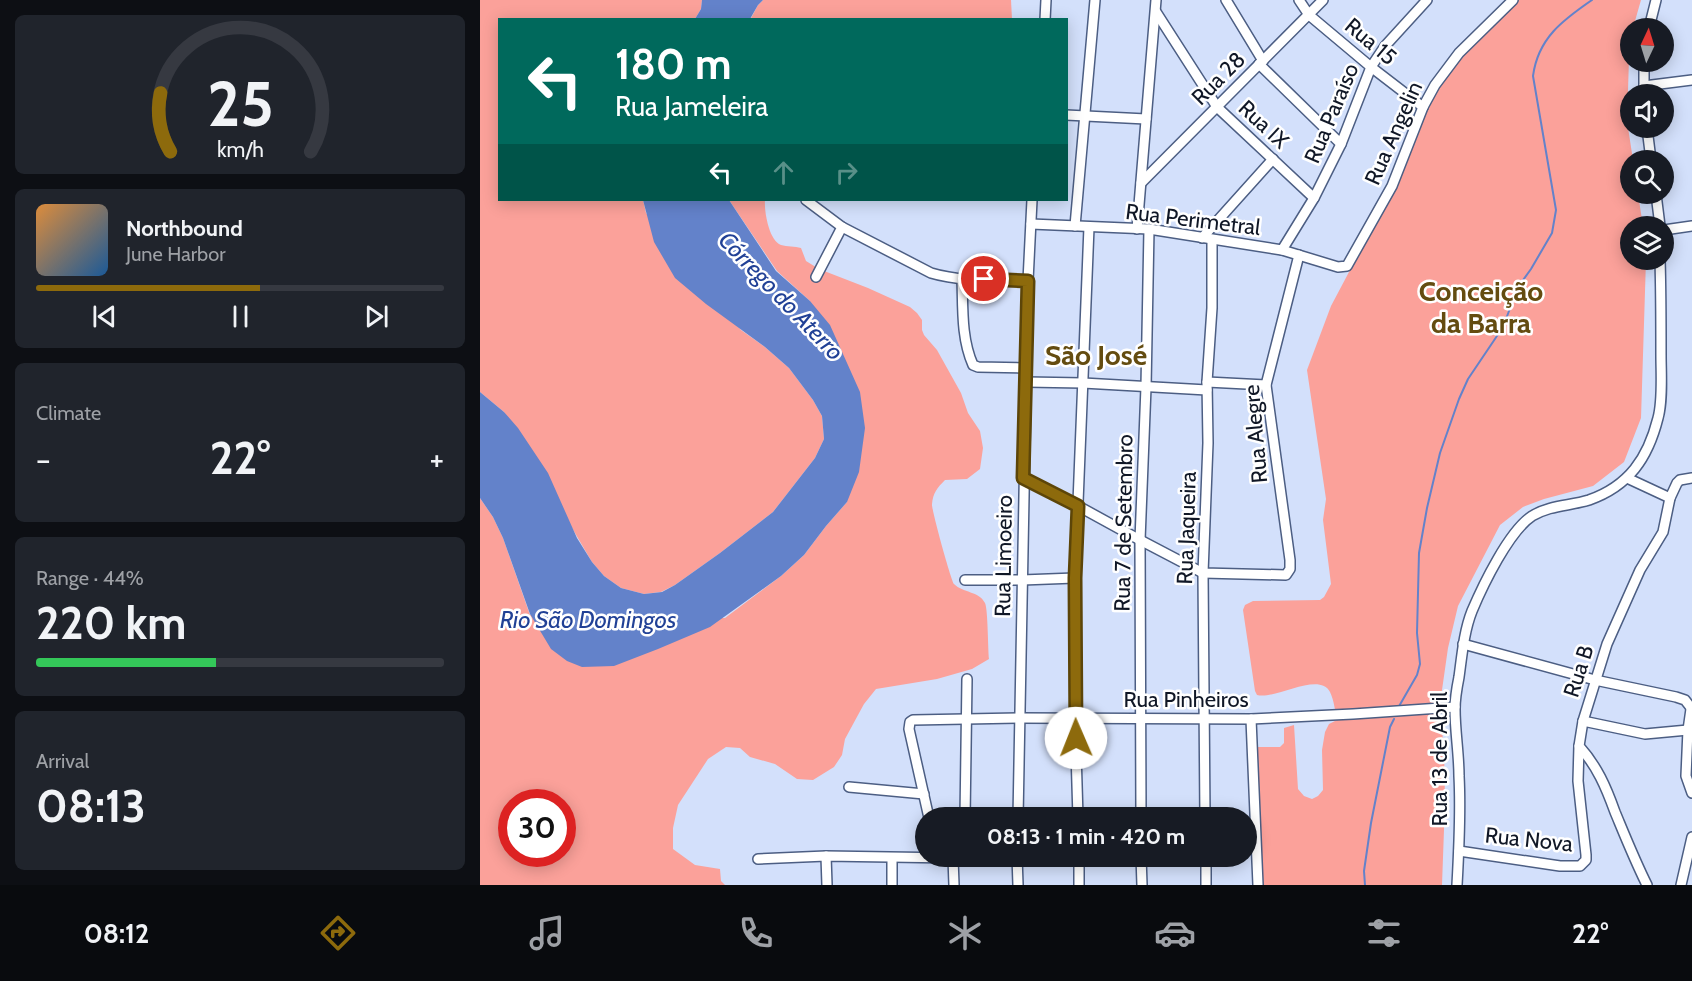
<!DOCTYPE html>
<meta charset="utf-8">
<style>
:root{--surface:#171b24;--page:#20242c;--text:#f1f3f6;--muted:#9ea1a6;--line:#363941;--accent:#8d6a0c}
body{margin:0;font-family:Cabin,sans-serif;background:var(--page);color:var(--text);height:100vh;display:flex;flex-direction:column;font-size:22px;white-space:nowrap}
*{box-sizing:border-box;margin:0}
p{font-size:20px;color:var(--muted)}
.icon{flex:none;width:33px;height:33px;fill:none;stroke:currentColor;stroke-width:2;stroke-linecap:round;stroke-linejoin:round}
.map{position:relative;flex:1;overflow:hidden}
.side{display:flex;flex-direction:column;gap:15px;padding:15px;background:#0d0f14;width:480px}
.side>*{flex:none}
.hud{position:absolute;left:18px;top:18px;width:570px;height:183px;border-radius:0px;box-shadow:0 3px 15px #0003;background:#00695c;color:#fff;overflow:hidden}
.needle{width:39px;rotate:4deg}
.buttons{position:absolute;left:1140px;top:18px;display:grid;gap:12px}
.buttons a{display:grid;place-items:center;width:54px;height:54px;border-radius:50%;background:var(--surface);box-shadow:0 3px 15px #0003;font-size:30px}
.speed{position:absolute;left:18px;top:789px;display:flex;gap:12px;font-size:30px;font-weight:700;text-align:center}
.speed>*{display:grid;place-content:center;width:78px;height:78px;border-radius:50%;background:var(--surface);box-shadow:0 3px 15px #0003;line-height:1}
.speed .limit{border:9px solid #d22;background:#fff;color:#111}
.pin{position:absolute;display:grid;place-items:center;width:51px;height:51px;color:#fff;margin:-26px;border:3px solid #fff;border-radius:50%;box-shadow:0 2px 6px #0007}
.me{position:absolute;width:66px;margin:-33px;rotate:359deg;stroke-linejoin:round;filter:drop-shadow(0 0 4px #0008)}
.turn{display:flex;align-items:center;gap:21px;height:126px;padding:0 18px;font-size:27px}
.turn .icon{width:78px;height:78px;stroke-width:2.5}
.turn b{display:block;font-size:42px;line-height:51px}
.lanes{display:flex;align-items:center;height:57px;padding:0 18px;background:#0003;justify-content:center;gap:30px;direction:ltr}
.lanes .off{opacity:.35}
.big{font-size:45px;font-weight:700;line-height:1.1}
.side .card{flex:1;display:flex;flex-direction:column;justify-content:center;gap:9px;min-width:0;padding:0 21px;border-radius:9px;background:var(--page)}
.side .dial{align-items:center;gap:0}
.dial svg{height:156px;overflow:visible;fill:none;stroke:var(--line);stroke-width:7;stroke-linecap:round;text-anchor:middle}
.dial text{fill:var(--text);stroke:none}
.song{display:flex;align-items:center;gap:18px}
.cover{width:72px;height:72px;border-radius:9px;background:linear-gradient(135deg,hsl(30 70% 55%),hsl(210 70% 35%))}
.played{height:6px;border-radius:3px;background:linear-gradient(90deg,var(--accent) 55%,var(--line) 55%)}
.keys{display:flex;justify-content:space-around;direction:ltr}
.heat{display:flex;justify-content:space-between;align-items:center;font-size:33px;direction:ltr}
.charge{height:9px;border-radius:4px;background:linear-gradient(90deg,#34c759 44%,var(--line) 0)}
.trip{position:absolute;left:435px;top:807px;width:342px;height:60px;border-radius:30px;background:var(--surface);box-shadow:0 3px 15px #0003;font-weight:700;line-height:60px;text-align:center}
.dock{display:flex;height:96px;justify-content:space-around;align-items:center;background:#090b0e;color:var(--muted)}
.dock .icon{width:42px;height:42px}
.dock .active{color:var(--accent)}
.dock b{font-size:27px;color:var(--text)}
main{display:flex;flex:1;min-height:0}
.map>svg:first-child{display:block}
.green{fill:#fba19a;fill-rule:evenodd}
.water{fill:#6382ca}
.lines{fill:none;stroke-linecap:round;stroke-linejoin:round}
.stream{stroke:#6382ca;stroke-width:2}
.minor-casing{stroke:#4c5e83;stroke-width:12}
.minor{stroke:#fff;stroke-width:9}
.route-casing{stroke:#5c4508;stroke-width:15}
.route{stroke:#8d6a0c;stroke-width:10}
.labels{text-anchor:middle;stroke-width:5;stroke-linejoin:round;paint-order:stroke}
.street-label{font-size:22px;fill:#101726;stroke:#fff}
.water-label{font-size:24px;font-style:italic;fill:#214196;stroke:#fff}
.district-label{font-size:28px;font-weight:bold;fill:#644c10;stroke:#fff}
</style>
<main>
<section class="side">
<div class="card dial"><svg viewBox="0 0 100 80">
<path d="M14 69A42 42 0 1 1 86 69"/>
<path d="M14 69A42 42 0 0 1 9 39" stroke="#8d6a0c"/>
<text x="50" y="56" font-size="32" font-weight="700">25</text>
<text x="50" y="72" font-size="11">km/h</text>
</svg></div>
<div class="card">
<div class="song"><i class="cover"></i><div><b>Northbound</b><p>June Harbor</p></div></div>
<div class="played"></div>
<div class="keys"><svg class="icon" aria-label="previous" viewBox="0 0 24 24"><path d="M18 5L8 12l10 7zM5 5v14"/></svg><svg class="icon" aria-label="pause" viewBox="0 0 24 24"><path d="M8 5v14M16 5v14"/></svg><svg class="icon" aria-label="next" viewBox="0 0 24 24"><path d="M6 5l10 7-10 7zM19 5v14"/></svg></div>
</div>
<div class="card"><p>Climate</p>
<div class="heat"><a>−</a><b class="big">22°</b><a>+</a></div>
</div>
<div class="card"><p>Range · 44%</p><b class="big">220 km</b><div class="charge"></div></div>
<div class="card"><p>Arrival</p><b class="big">08:13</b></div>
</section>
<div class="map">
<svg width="1212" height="885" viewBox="0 0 1212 885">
<rect width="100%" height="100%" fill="#d3e0fb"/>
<g class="green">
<path d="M0,0H222L221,9L215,19L20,20V200H163L166,213L261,330L285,347L309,368L333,400L342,416L344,439L335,458L293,512L240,553L195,585L181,592L164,594L141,588L124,576L112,562L24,412L0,392Z"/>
<path d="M283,0H531L532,19L270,20L278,5Z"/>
<path d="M1037,0H1161L1153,28H1150L1147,121L1153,160H1150V194H1158L1163,226H1150V260H1166L1161,418L1144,462L1113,486L1064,499L1043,507L1020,525L978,606L968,648L959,711L964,746L965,802L962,885H777L768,747H800L804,743V728L814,725L818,789L824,796L832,799L838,796L843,790L842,750L845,732L849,724L857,720C855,711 854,700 850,692C839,671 796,700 777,695L775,691L763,610L765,605L773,601L840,600L844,597L851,584L843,520L846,499L827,370L851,306L887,238L911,198L935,130L969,66Z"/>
<path d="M249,200H285C284,211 289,241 301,245C307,247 315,246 321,248L326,261L339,269L388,288L430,307L437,313L442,320V330L444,335L457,350L481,393L488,413L500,431L503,448L500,469L487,479L465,480C457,488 453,493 452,504C451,508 471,580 474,584C483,593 499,591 505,603C508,609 508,650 509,659L492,669L457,679L396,689L384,704L378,715L365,739L362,755L354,767L333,780L317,779L295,764L270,757L260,748L246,747L228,759L198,805L193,828V849L215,865L240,869L241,881L245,885H0V498L13,517L23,538L50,615L245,618L301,576L324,555L346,526L367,502L330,301L297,271ZM32,802H82V854H32Z"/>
</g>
<g class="water">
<path d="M222,0H283L278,5L270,19H215L221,9Z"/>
<path d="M163,200H249L296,271L330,301L350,325L380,392L385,428L379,472L367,502L346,526L324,555L301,576L230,627L178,649L134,666L102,667L87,661L71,649L50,614L23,538L13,517L0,498V392L24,412L38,428L68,473L97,538L112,562L124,576L141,588L164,594L182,592L195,585L240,553L293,512L335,458L344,439L342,416L333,400L309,368L285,347L226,304L195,278L174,242Z"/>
</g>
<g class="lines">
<g class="stream">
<path d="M918,708L937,675L940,664L937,633L939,553L947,508L960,453L979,399L988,379L1023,327L1038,287L1051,269L1072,233L1076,210L1053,76C1058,38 1083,20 1112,0"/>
<path d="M885,885L884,871L891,823L910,727L914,719"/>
</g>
<g class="minor-casing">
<g id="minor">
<path d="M746,0L783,61"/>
<path d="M819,0L829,15L891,67L943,107"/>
<path d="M676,12L737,107L834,198"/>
<path d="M565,20L566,0"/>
<path d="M1169,28L1176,0"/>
<path d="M1164,62V94"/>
<path d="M779,64L861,144"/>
<path d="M1164,86L1212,80"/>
<path d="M586,115L666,119"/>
<path d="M1167,128L1171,160"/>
<path d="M661,183L843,0"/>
<path d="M1176,194L1180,226"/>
<path d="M326,200L362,227L451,273C481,282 516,280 548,281"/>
<path d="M551,224L669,229L802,250L858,267L867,266L912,186L943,107L955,85L979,53L1033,0"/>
<path d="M595,226L615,0"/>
<path d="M657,229L676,0"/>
<path d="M1184,230L1212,226"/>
<path d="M722,238L793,159"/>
<path d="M802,250L834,198L861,144L891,67L905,46L947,0"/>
<path d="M336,277L362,227"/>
<path d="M482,278C483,307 481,338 493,365L498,367L546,368"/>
<path d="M546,382L603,383L727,390"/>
<path d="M727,382L786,385"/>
<path d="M543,478L598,506L660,540L723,573L806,575L810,569V560L786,385L819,255"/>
<path d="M1147,478L1190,498"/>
<path d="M485,580H542L595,578"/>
<path d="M983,644L1115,680L1196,697L1205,700L1212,709"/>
<path d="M1211,709L1208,730L1206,776L1212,793"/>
<path d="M771,719L778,885"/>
<path d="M1103,721L1165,734L1208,730"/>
<path d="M369,787L444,794"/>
<path d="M449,818L429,729L430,722L433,720L540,718L771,719L873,714L975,707"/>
<path d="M485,818L487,679"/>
<path d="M538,818L548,281L552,200"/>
<path d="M598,818L595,718V578L609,227"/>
<path d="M661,818L660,540L666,387L669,229"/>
<path d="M725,818L723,573L728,443L727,382L732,308V240"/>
<path d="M979,851L1080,866H1100L1106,860V855L1098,781L1099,746"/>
<path d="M346,856L347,885"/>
<path d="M537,856L538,885"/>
<path d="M599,856V885"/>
<path d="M661,856L662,885"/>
<path d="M726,856V885"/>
<path d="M473,858L474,885"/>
<path d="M278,859L346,856L537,859L738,856"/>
<path d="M412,885V858"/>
<path d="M977,885C979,849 981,813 979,776C979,754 975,731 975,709C975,698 977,687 979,677C982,655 984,631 992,611C1003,585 1029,531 1052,516C1070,505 1090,506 1109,500C1149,486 1168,458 1178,418C1183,400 1181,374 1181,355C1181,323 1181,291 1180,260"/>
<path d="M1167,885C1155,861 1145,836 1135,812C1126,787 1117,766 1099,746L1103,721L1127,644L1160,570L1183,532L1190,498L1197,483L1200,480L1212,478"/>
<path d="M1201,885L1212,837"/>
</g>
</g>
<use href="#minor" class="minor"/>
</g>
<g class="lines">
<g class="route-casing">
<path id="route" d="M504,279L548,281L543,478L598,506L595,578L596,738"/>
</g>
<use href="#route" class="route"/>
</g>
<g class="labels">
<g class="street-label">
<text transform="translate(891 41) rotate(40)" y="8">Rua 15</text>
<text transform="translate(738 78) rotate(-45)" y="8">Rua 28</text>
<text transform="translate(851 113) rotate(-67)" y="8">Rua Paraíso</text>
<text transform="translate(784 124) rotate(43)" y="8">Rua IX</text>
<text transform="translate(913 133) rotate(-66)" y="8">Rua Angelin</text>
<text transform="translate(713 219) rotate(7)" y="8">Rua Perimetral</text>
<text transform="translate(775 434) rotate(-95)" y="8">Rua Alegre</text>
<text transform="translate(643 523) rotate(-89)" y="8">Rua 7 de Setembro</text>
<text transform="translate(706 528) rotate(-88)" y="8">Rua Jaqueira</text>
<text transform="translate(523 556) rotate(-89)" y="8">Rua Limoeiro</text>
<text transform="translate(1098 671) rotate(-72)" y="8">Rua B</text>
<text x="706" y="707">Rua Pinheiros</text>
<text transform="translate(959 759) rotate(-90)" y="8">Rua 13 de Abril</text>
<text transform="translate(1049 839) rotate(6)" y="8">Rua Nova</text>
</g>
<g class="water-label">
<text transform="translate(301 296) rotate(46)" y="8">Córrego do Aterro</text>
<text x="108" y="628">Rio São Domingos</text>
</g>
<g class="district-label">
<text x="1001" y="301">Conceição<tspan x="1001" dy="32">da Barra</tspan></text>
<text x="616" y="365">São José</text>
</g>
</g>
</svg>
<div class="buttons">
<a><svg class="needle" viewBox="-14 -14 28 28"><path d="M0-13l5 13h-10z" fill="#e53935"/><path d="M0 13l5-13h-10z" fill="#9ea1a6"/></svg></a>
<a><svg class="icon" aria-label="sound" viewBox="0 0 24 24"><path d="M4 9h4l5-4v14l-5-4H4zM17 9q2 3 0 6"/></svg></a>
<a><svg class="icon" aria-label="search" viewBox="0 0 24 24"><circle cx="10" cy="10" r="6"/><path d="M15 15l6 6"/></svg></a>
<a><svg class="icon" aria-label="layers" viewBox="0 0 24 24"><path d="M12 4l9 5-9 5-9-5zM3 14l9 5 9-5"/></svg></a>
</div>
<div class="speed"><div class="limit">30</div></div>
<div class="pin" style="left:504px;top:279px;background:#d93025"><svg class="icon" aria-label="arrive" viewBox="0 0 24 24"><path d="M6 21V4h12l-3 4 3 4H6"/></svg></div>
<svg class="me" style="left:596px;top:738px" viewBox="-20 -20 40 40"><circle r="19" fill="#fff"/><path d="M0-13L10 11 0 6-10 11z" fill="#8d6a0c"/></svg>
<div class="trip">08:13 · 1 min · 420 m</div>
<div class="hud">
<div class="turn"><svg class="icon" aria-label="left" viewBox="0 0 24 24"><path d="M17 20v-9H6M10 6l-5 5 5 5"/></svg><div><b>180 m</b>Rua Jameleira</div></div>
<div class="lanes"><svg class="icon" aria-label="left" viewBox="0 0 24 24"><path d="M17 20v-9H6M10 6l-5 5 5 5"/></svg><svg class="icon off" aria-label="ahead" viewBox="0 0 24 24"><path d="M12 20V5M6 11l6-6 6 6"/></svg><svg class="icon off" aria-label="right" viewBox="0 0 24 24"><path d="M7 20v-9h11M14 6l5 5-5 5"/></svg></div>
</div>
</div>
</main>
<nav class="dock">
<b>08:12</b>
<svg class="icon active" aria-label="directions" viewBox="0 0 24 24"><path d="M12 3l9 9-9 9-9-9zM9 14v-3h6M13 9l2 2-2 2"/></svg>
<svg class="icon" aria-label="music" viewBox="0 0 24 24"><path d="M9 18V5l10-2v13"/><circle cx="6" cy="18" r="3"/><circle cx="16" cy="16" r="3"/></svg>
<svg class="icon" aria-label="phone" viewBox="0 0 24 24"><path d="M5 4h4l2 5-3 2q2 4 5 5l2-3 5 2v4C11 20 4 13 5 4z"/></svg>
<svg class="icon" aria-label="climate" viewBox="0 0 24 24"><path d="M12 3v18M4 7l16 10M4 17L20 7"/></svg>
<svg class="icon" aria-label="car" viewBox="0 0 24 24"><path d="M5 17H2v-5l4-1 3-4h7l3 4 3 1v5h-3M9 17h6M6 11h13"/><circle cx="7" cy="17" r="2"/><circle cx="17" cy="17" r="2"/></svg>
<svg class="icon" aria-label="filters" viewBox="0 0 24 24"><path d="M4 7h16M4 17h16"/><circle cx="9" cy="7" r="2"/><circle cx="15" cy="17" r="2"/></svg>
<b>22°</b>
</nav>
